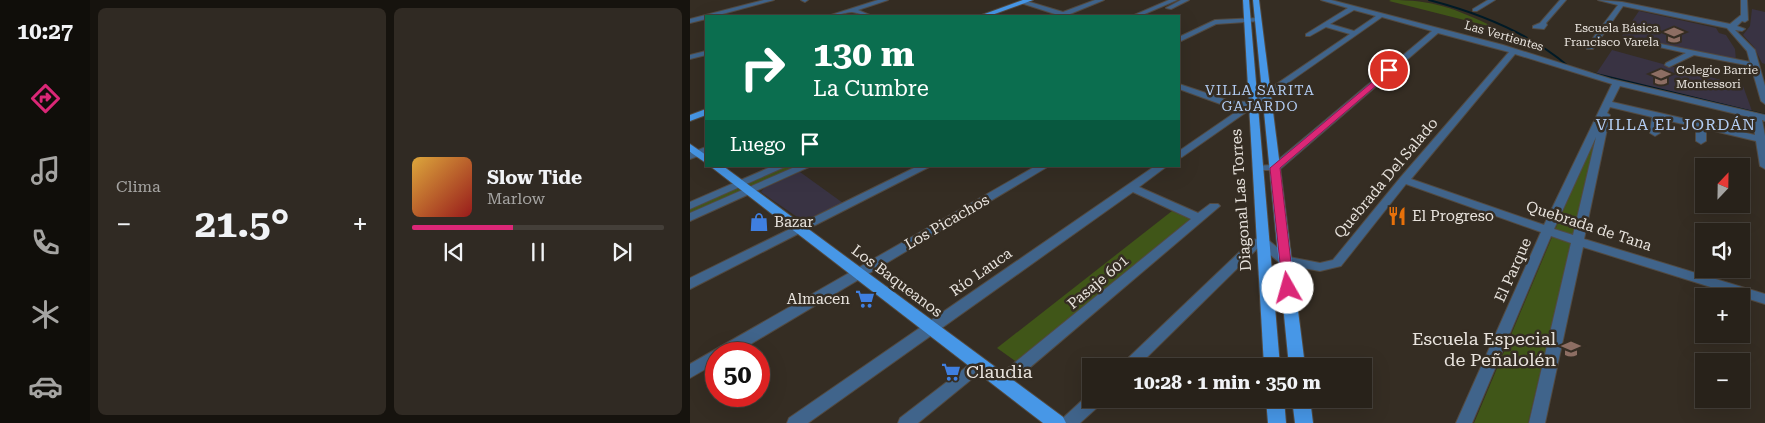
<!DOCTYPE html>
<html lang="es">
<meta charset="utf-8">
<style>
:root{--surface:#28221a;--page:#302a23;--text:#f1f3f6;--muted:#a5a4a2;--line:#443f39;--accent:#db2777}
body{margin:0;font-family:"Roboto Serif",serif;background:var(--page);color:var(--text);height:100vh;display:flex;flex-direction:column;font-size:19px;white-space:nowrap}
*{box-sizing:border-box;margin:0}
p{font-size:16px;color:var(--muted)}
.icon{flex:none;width:28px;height:28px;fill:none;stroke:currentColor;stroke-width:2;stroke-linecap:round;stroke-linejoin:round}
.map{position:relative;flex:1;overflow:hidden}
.sheet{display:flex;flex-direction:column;gap:8px;padding:8px;background:#16130e;width:600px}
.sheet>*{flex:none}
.guide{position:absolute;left:15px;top:15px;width:475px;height:152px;border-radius:0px;box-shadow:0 5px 20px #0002,0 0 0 1px var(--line);background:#0b6e4f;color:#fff;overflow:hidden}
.needle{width:32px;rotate:22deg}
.buttons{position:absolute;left:1005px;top:158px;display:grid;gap:10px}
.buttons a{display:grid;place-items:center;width:55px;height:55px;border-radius:0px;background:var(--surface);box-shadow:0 5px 20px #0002,0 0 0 1px var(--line);font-size:25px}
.speed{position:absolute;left:15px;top:342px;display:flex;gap:10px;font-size:25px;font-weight:700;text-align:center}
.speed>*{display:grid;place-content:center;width:65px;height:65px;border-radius:50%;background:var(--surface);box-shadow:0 5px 20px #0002,0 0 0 1px var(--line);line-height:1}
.speed .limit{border:8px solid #d22;background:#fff;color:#111}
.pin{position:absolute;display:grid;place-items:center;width:42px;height:42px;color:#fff;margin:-21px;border:2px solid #fff;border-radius:50%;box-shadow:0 1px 5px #0007}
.me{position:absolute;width:55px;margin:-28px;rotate:353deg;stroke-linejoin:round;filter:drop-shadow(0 0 4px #0008)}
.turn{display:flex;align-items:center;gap:18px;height:105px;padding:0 25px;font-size:22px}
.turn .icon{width:65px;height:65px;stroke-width:2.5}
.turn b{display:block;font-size:35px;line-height:42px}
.then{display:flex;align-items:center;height:48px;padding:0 25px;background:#0003;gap:10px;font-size:19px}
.big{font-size:38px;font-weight:700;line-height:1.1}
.sheet .tile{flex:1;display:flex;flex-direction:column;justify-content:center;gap:8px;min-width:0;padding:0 18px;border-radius:8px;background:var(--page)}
.song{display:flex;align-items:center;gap:15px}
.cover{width:60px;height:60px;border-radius:8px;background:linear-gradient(135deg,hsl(40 70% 55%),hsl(0 70% 35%))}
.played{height:5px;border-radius:2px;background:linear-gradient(90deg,var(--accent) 40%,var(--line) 40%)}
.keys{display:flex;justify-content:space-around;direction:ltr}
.heat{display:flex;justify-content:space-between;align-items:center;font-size:28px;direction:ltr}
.sheet .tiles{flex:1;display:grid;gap:8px;grid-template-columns:repeat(2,1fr)}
.trip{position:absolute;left:392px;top:358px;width:290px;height:50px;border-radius:0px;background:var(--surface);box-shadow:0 5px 20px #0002,0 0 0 1px var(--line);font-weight:700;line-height:50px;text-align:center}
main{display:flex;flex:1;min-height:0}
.tabs{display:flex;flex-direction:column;width:90px;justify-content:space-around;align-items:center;background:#100e0a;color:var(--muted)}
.tabs .icon{width:35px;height:35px}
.tabs .current{color:var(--accent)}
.tabs b{font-size:22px;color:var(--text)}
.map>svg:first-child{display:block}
.education{fill:#393343}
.green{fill:#405618}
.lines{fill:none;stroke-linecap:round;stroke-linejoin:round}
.stream-far1{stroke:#001a26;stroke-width:2}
.stream{stroke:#001a26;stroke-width:2.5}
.minor-casing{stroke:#524a41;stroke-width:2}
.major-casing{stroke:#524a41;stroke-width:2}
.minor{fill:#40648b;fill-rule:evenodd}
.major{fill:#4797e7;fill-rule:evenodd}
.route{fill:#db2777;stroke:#8e194d}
.labels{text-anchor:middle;stroke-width:5;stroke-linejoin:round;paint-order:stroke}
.far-poi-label{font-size:12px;fill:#e8e3dd;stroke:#352d23;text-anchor:end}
.far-street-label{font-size:12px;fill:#e8e3dd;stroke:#352d23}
.far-neighbourhood-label{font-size:14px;letter-spacing:1px;fill:#b3cdf3;stroke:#352d23}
.street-label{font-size:15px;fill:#e8e3dd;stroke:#352d23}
.poi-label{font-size:15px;fill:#e8e3dd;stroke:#352d23;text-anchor:start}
.neighbourhood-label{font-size:16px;letter-spacing:1px;fill:#b3cdf3;stroke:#352d23}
.near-poi-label{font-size:18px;fill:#e8e3dd;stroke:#352d23;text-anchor:end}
</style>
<main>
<nav class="tabs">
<b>10:27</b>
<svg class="icon current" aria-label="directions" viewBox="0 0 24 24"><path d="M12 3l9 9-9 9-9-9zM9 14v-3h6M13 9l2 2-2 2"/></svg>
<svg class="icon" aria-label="music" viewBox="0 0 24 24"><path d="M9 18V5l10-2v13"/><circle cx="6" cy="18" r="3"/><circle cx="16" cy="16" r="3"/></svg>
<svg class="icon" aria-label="phone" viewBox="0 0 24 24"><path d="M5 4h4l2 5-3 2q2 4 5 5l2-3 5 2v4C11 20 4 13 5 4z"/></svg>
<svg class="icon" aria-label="climate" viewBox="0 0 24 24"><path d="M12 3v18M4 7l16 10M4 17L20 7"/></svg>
<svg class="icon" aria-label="car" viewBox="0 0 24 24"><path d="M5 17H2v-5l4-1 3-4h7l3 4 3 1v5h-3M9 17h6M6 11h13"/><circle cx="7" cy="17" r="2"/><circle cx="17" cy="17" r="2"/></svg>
</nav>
<section class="sheet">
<div class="tiles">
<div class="tile"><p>Clima</p>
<div class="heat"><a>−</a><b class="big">21.5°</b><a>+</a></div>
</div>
<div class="tile">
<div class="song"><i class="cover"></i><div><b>Slow Tide</b><p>Marlow</p></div></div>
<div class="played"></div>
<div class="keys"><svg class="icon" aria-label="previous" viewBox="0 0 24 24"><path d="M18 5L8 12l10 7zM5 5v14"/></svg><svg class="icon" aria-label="pause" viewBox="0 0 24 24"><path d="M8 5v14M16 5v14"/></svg><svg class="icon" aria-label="next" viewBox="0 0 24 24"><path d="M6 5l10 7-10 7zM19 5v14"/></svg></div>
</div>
</div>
</section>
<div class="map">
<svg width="1075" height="423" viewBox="0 0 1075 423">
<rect width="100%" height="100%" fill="#352d23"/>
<g class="education">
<path d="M1062,9L1075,12V64L1072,63L1064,47L1053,35L1060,26Z"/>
<path d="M949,11L1026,28L1029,33L1036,35L1045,49L1046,60L932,36Z"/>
<path d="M922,50L1053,86L1062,111L906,74Z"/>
<path d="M110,172L153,203L122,217L110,219L71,192L74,188Z"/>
</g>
<g class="green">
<path d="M701,0C743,0 764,8 806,28L699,1Z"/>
<path d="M912,118L838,423H784Z"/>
<path d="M94,166H114L0,216V206Z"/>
<path d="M482,211L501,219L328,363L307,348Z"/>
</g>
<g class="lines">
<path class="stream-far1" d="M739,0C789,13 838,32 878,66"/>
<path class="stream" d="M901,73L1075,115"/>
<g class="minor-casing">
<g id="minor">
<path d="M74,0H84L25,16H16V19L0,23V19Z"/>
<path d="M111,0H118L115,2Z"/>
<path d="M188,0H198L168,10L182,16C175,16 169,13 162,12C154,12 146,17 138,16Z"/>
<path d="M333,0L373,12L405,0H414L380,14L381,16H367L368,15L331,3L330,2Z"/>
<path d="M479,0H487L450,16H442Z"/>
<path d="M491,0H499L481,9L476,8Z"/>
<path d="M631,0H641L813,45L921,79L1075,115V121L1072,120L1075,136V169L1070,166L1066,141L1016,129V141L1011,144L1006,141V127L971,119L970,133L965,136L960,133L962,117L920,107L917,113L920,115L894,239L1075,294V304L893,247L855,423H839L881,243L861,236L782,423H766L851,232L716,184L651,266L630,271L595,265L591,264L570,246L448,366H432L434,362L562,240L573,238L577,239L599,257L630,263L643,260L710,178L819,52L748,33L589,170H564L563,168L564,166L582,165L742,31L692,17L492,157L489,158V151L553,107L536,106L489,89V84L540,101L560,102L660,34L636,27L620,36H616V34L658,8ZM664,10L686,16L664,31L640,24ZM825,54L922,84L854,225L721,179ZM930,86L1063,118L1065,135L922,102ZM906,137L883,235L864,229Z"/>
<path d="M798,0H805L787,11H783V9Z"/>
<path d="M870,0H876L856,23L857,25L854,29L843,28V26L850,23Z"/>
<path d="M908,0L932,2L1040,24L1051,15V0H1057L1058,20L1055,22L1052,21L1047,26L1055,29L1052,31L1045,30L1065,50L1075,86V104L1071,101L1061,66L1004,55L979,67L975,65L976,63L996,53L947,42L951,40L1060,62L1057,51L1037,28L933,6L903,49H897L896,47L928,5Z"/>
<path d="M568,18L571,20L570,21L526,24L489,42V37L525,20Z"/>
<path d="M16,51V55L0,59V55Z"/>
<path d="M16,147V153L0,159V153Z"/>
<path d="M83,166H97L0,209V202Z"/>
<path d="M107,166H121L0,221V213Z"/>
<path d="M228,166H241L0,289V278Z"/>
<path d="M346,166H359L44,354H26V363L0,378V364Z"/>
<path d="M465,166H477L449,187L508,213L520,204H528L530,206L317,387L312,388L307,387L304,382L307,377L501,219L443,192L118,423H97L99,418Z"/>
<path d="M289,359L294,361L296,365L294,369L228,423H208L210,418L284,361Z"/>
<path d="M399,394H401V399H413L411,404L390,423H371L373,418Z"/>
</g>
</g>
<g class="major-casing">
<g id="major">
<path d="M333,0H343L299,16H289Z"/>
<path d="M553,0H559L590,366H574Z"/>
<path d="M563,0H569L615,366H599Z"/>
<path d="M16,109V115L0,121V115Z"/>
<path d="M0,144L16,155V163L0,152Z"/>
<path d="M20,166H33L373,417L376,423H353Z"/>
<path d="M576,399H594L596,423H578Z"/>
<path d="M602,399H620L623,423H605Z"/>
</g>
</g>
<use href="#minor" class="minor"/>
<use href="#major" class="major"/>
</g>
<path class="route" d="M699,68L703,70L702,72L590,168L604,288L602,291H593L580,168Z"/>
<defs>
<g id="school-bare" transform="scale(1.5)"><path d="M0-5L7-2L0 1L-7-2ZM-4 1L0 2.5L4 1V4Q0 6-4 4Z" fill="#8d6e63" stroke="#352d23" stroke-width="2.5" paint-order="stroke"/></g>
<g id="restaurant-bare" transform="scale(1.5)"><path d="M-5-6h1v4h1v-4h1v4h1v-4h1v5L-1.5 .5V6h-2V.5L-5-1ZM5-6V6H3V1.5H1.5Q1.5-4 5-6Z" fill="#e8710a" stroke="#352d23" stroke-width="2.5" paint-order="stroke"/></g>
<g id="shop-bare" transform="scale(1.5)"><path d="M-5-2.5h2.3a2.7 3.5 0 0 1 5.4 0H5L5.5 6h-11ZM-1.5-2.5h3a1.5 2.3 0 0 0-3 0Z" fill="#3f7fe0" stroke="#352d23" stroke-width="2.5" paint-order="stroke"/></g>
<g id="supermarket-bare" transform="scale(1.5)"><path d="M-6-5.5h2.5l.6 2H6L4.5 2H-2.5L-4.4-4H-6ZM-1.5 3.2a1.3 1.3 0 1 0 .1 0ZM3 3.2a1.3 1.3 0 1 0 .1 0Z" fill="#3f7fe0" stroke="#352d23" stroke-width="2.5" paint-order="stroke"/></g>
</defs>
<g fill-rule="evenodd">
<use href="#school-bare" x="984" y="35"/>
<use href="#school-bare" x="971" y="77"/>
<use href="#restaurant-bare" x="707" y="216"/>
<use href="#shop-bare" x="69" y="222"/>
<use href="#supermarket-bare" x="175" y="299"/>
<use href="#school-bare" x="881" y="349"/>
<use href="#supermarket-bare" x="261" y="372"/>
</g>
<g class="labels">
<g class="far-poi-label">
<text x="969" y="32">Escuela Básica<tspan x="969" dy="14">Francisco Varela</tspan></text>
<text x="986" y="74" text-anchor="start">Colegio Barrie<tspan x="986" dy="14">Montessori</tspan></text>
</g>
<g class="far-street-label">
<text transform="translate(814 36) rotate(16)" y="4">Las Vertientes</text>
</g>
<g class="far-neighbourhood-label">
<text x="570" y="95">VILLA SARITA<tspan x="570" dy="16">GAJARDO</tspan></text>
</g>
<g class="street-label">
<text transform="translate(696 178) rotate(-50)" y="5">Quebrada Del Salado</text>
<text transform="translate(551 200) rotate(-94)" y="5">Diagonal Las Torres</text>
<text transform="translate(257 222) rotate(-30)" y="5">Los Picachos</text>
<text transform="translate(899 226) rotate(18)" y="5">Quebrada de Tana</text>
<text transform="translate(823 270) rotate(-66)" y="5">El Parque</text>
<text transform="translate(291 272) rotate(-35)" y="5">Río Lauca</text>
<text transform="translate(207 281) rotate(37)" y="5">Los Baqueanos</text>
<text transform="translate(408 282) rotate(-40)" y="5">Pasaje 601</text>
</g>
<g class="poi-label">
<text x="722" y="221">El Progreso</text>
<text x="84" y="227">Bazar</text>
<text x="160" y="304" text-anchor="end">Almacen</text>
</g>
<g class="neighbourhood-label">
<text x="986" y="130">VILLA EL JORDÁN</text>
</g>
<g class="near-poi-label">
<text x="866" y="345">Escuela Especial<tspan x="866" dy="21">de Peñalolén</tspan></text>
<text x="276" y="378" text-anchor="start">Claudia</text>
</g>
</g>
</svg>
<div class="buttons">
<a><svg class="needle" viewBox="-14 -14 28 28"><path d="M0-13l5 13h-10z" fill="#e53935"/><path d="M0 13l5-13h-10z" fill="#a5a4a2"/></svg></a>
<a><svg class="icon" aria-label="sound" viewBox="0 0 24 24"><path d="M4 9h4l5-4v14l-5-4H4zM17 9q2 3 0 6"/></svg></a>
<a>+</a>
<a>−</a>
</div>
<div class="speed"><div class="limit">50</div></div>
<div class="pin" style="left:699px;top:70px;background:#d93025"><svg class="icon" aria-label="arrive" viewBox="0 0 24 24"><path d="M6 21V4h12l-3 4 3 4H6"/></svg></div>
<svg class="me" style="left:598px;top:288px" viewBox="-20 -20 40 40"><circle r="19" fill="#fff"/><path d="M0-13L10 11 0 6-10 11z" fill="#db2777"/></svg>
<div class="trip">10:28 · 1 min · 350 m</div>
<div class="guide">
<div class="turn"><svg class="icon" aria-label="right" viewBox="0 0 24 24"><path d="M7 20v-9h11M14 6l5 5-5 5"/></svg><div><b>130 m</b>La Cumbre</div></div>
<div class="then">Luego<svg class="icon" aria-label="arrive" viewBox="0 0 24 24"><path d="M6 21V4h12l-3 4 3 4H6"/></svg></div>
</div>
</div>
</main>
